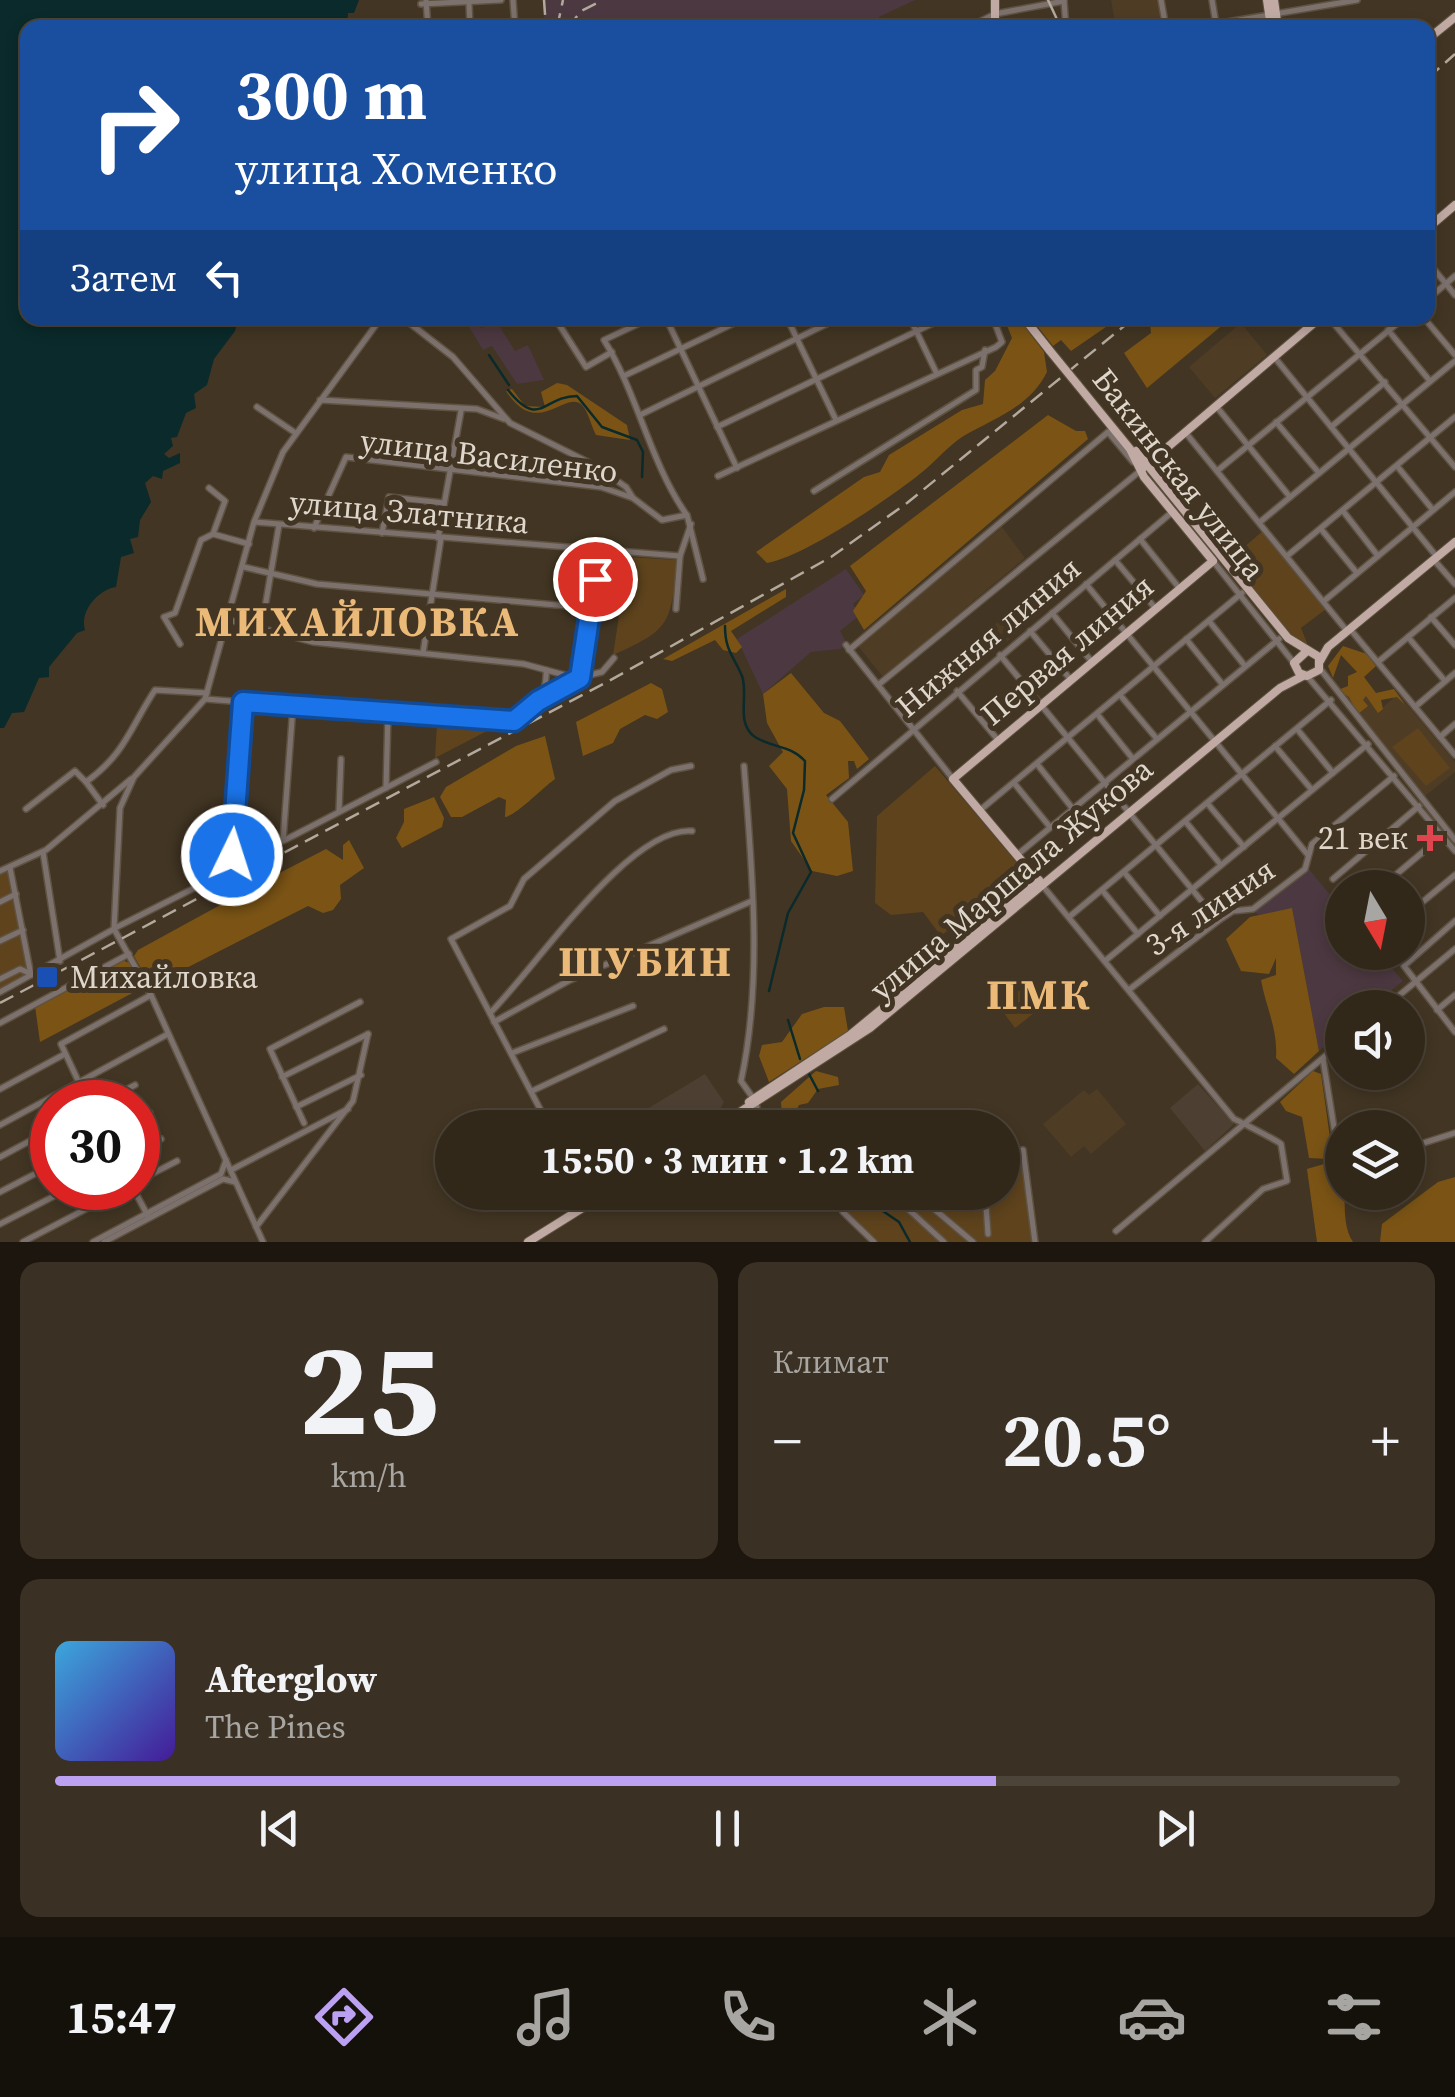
<!DOCTYPE html>
<html lang="ru">
<meta charset="utf-8">
<style>
:root{--surface:#32281a;--page:#3a3023;--text:#f1f3f6;--muted:#a8a6a2;--line:#4d4439;--accent:#bca0f2}
body{margin:0;font-family:"Source Serif 4",serif;background:var(--page);color:var(--text);height:100vh;display:flex;flex-direction:column;font-size:38px;white-space:nowrap}
*{box-sizing:border-box;margin:0}
p{font-size:32px;color:var(--muted)}
.icon{flex:none;width:55px;height:55px;fill:none;stroke:currentColor;stroke-width:2;stroke-linecap:round;stroke-linejoin:round}
.map{position:relative;height:1242px;overflow:hidden}
.side{display:flex;flex-direction:column;gap:20px;padding:20px;background:#1c160e;flex:1}
.side>*{flex:none}
.top-card{position:absolute;left:20px;top:20px;width:1415px;height:305px;border-radius:20px;box-shadow:0 5px 15px #0003,0 0 0 2px var(--line);background:#1a4fa0;color:#fff;overflow:hidden}
.needle{width:65px;rotate:170deg}
.controls{position:absolute;left:1325px;top:870px;display:grid;gap:20px}
.controls a{display:grid;place-items:center;width:100px;height:100px;border-radius:50%;background:var(--surface);box-shadow:0 5px 15px #0003,0 0 0 2px var(--line);font-size:50px}
.speed{position:absolute;left:30px;top:1080px;display:flex;gap:20px;font-size:50px;font-weight:700;text-align:center}
.speed>*{display:grid;place-content:center;width:130px;height:130px;border-radius:50%;background:var(--surface);box-shadow:0 5px 15px #0003,0 0 0 2px var(--line);line-height:1}
.speed .limit{border:15px solid #d22;background:#fff;color:#111}
.pin{position:absolute;display:grid;place-items:center;width:85px;height:85px;color:#fff;margin:-42px;border:5px solid #fff;border-radius:50%;box-shadow:0 2px 10px #0007}
.me{position:absolute;width:110px;margin:-55px;rotate:4deg;stroke-linejoin:round;filter:drop-shadow(0 0 8px #0008)}
.turn{display:flex;align-items:center;gap:35px;height:210px;padding:0 50px;font-size:45px}
.turn .icon{width:130px;height:130px;stroke-width:2.5}
.turn b{display:block;font-size:70px;line-height:85px}
.then{display:flex;align-items:center;height:95px;padding:0 50px;background:#0003;gap:20px;font-size:38px}
.big{font-size:75px;font-weight:700;line-height:1.1}
.side .tile{flex:1;display:flex;flex-direction:column;justify-content:center;gap:15px;min-width:0;padding:0 35px;border-radius:20px;background:var(--page)}
.side .dial{align-items:center;gap:0}
.dial b{font-size:130px;line-height:1}
.song{display:flex;align-items:center;gap:30px}
.cover{width:120px;height:120px;border-radius:15px;background:linear-gradient(135deg,hsl(200 70% 55%),hsl(260 70% 35%))}
.played{height:10px;border-radius:5px;background:linear-gradient(90deg,var(--accent) 70%,var(--line) 70%)}
.keys{display:flex;justify-content:space-around;direction:ltr}
.heat{display:flex;justify-content:space-between;align-items:center;font-size:55px;direction:ltr}
.side .tiles{flex:1;display:grid;gap:20px;grid-template-columns:1fr 1fr}
.tile:last-child{grid-column:span 2}
.trip{position:absolute;left:435px;top:1110px;width:585px;height:100px;border-radius:50px;background:var(--surface);box-shadow:0 5px 15px #0003,0 0 0 2px var(--line);font-weight:700;line-height:100px;text-align:center}
.menu{display:flex;height:160px;justify-content:space-around;align-items:center;background:#14100a;color:var(--muted)}
.menu .icon{width:70px;height:70px}
.menu .active{color:var(--accent)}
.menu b{font-size:45px;color:var(--text)}
.map>svg:first-child{display:block}
.commercial{fill:#4d3f31}
.industrial{fill:#4c3840}
.built{fill:#4e3c25}
.green{fill:#5e431d}
.forest{fill:#7b5415}
.water{fill:#0a2a2b}
.lines{fill:none;stroke-linecap:round;stroke-linejoin:round}
.stream{stroke:#0a2a2b;stroke-width:2.5}
.minor-casing{stroke:#5e5241;stroke-width:8}
.major-casing{stroke:#5e5241;stroke-width:10}
.minor{stroke:#7d716e;stroke-width:5}
.major{stroke:#c1aaa4;stroke-width:8}
.tram{stroke:#b3aa9d;stroke-width:2.5}
.rail{stroke:#b3aa9d;stroke-width:2.5;stroke-dasharray:15 8;stroke-linecap:butt}
.major-bridge-casing{stroke:#5e5241;stroke-width:10;stroke-linecap:butt}
.major-bridge{stroke:#c1aaa4;stroke-width:8}
.route-casing{stroke:#114b97;stroke-width:25}
.route{stroke:#1a73e8;stroke-width:18}
.health-dot{fill:#e0444e;stroke:#423523;stroke-width:4}
.transit-dot{fill:#1a4fb4;stroke:#423523;stroke-width:4}
.labels{text-anchor:middle;stroke-width:10;stroke-linejoin:round;paint-order:stroke}
.street-label{font-size:32px;fill:#dfd7cc;stroke:#423523}
.poi-label{font-size:32px;fill:#dfd7cc;stroke:#423523;text-anchor:end}
.district-label{font-size:42px;font-weight:bold;letter-spacing:2.5px;fill:#ebba79;stroke:#423523}
</style>
<div class="map">
<svg width="1455" height="1242" viewBox="0 0 1455 1242">
<rect width="100%" height="100%" fill="#423523"/>
<g class="commercial">
<path d="M705,1074L724,1102L718,1113L696,1127H617Z"/>
<path d="M1198,1084L1234,1124L1205,1151L1170,1108Z"/>
</g>
<g class="industrial">
<path d="M543,0H915L879,17L882,25L877,27L545,28Z"/>
<path d="M477,324L480,328L498,324L515,351L528,345L544,380L517,384L492,346L483,350L469,327Z"/>
<path d="M846,569L864,595L853,604L860,615L840,631L845,640L841,649L811,652L763,694L737,639Z"/>
<path d="M1308,868L1342,909V952L1379,953L1403,981L1371,1007L1342,1008V1031L1319,1051L1292,909L1258,915L1254,910Z"/>
</g>
<g class="built">
<path d="M1111,0H1161L1165,27H1116Z"/>
<path d="M1241,323L1267,355L1215,398L1189,367Z"/>
<path d="M1002,527L1025,558L883,677L858,646Z"/>
<path d="M1012,610L1016,614L1012,619L1021,630L983,661L969,646Z"/>
<path d="M1357,681L1381,709L1398,694L1455,762V772L1425,796L1341,694Z"/>
<path d="M1097,1089L1126,1124L1091,1154L1084,1146L1071,1157L1043,1124L1084,1090L1089,1095Z"/>
</g>
<g class="green">
<path d="M1265,529L1326,609L1301,628L1307,643L1305,649L1226,563Z"/>
<path d="M628,557L678,560C669,623 674,628 613,655Z"/>
<path d="M437,723L485,726L487,731L435,758Z"/>
<path d="M1418,728L1450,768L1426,786L1392,747Z"/>
<path d="M935,766L1022,869L941,936L923,912L891,915L875,903L877,816Z"/>
<path d="M6,872L11,874L32,977L0,994V874Z"/>
<path d="M1048,984L1057,995L1015,1028L992,997Z"/>
<path d="M1023,1150L1035,1242H871L842,1214L831,1193H879L883,1197L889,1193H917L923,1199L934,1193L952,1208L951,1193L1002,1192L1003,1156Z"/>
</g>
<g class="forest">
<path d="M1004,318H1018L1044,352L1047,372C1029,408 994,418 962,437C948,446 935,462 921,473C890,498 804,557 767,563L756,552L864,477L880,472L889,455L962,410L983,404L985,380L995,371L1012,338Z"/>
<path d="M1031,318H1119L1071,351L1061,340L1053,346Z"/>
<path d="M1156,318L1202,321L1231,318L1147,388L1124,353L1151,333L1150,321Z"/>
<path d="M557,383L567,385L627,425L630,440L596,435C591,426 589,413 582,405C565,389 538,440 506,391L512,389L525,406L545,407L541,392Z"/>
<path d="M1048,415L1076,431H1085L1088,439L864,630L853,611L866,591L850,566Z"/>
<path d="M786,589V597L731,631L742,647L736,653L723,650L715,640L672,661L663,659Z"/>
<path d="M1343,646L1367,654L1376,666L1364,677L1376,693L1394,689L1405,705L1397,697L1381,700L1383,709L1378,713L1366,696L1363,700L1368,706L1358,714L1349,697L1338,690L1348,686V676L1357,672L1341,655L1333,678L1328,666Z"/>
<path d="M791,673L824,713L840,721L869,759L857,769L854,761H848L849,778L826,795L848,822L853,871L837,876L812,871L791,841L787,789L769,766L783,752L767,723L763,694Z"/>
<path d="M651,683L662,689L668,712L657,719L645,715L620,729L613,743L583,756L576,722Z"/>
<path d="M545,736L555,779C541,789 517,815 505,817L506,800L499,797L462,817H451L440,797L446,787L516,746Z"/>
<path d="M434,797L444,818L442,827L402,848L396,838L404,822V809Z"/>
<path d="M349,840L364,868L340,885L341,899L333,910L323,913L308,906L157,983L149,982L134,956L138,950L222,904L232,888L251,878L264,881L326,849L343,860V845Z"/>
<path d="M1292,908L1319,1051L1294,1074L1276,1058C1278,1029 1266,1008 1261,980L1276,975V958L1269,974L1241,971L1226,939L1250,917Z"/>
<path d="M121,960L130,963L140,989L40,1042L35,1006Z"/>
<path d="M824,1007H844L848,1031L769,1082L759,1056L762,1045L782,1042L802,1014Z"/>
<path d="M816,1071L838,1077L839,1085L818,1089L808,1103L799,1105L795,1113L808,1122L802,1127H792L791,1119L782,1116L781,1102Z"/>
<path d="M1313,1071L1321,1074L1332,1152L1328,1159L1309,1158L1302,1117L1286,1111L1280,1102Z"/>
<path d="M1334,1161C1353,1183 1337,1217 1353,1242H1317L1307,1169Z"/>
<path d="M1455,1177V1242H1380L1382,1224L1438,1182Z"/>
</g>
<path class="water" d="M0,0H359L354,13H348L347,27L28,28V318H239L235,331L214,359L207,385L194,394L196,408L186,413L177,437L171,438L173,446L164,454L169,458L180,453V463L163,471L162,479L153,476L145,483L151,502L140,520L138,537L130,539L134,553L121,557L116,587C100,589 79,610 85,630L77,633L49,667V677L39,678L24,712L12,713L4,728H0Z"/>
<g class="lines">
<g class="stream">
<path d="M489,355L509,385"/>
<path d="M508,390C540,430 543,396 577,396L602,427L637,440L643,452L642,477"/>
<path d="M725,626C725,650 733,655 742,676C749,695 735,723 755,737C772,748 791,745 805,761L804,790L793,833L811,872L788,913L769,991"/>
<path d="M788,1020L800,1059"/>
<path d="M808,1072L818,1091"/>
<path d="M855,1192L899,1222L910,1242"/>
</g>
<g class="minor-casing">
<g id="minor">
<path d="M426,0L428,28"/>
<path d="M513,0L515,28"/>
<path d="M1161,0L1166,28"/>
<path d="M1212,0L1216,24"/>
<path d="M1064,1L1066,28"/>
<path d="M469,3L470,28"/>
<path d="M421,4L501,0"/>
<path d="M967,28L995,14L1064,1"/>
<path d="M1192,28L1357,0"/>
<path d="M1428,262L1455,295"/>
<path d="M1428,299L1455,276"/>
<path d="M403,318L453,357L510,423L594,465L626,487L633,498"/>
<path d="M555,318L586,367L612,352"/>
<path d="M651,318L604,340C638,395 650,462 686,514"/>
<path d="M666,318L737,468"/>
<path d="M787,318L836,420"/>
<path d="M910,318L936,372"/>
<path d="M1329,318L1455,467"/>
<path d="M1424,318L1455,355"/>
<path d="M1388,330L1430,381"/>
<path d="M1275,358L1437,557"/>
<path d="M626,375L745,318"/>
<path d="M320,400L477,409L504,419"/>
<path d="M1216,406L1290,497"/>
<path d="M257,407L294,432"/>
<path d="M640,415L839,318"/>
<path d="M1276,422L1319,473"/>
<path d="M717,427L944,318"/>
<path d="M1331,427L1385,382"/>
<path d="M1185,432L1347,631"/>
<path d="M1397,466L1433,510"/>
<path d="M1217,471L1404,318"/>
<path d="M718,476L996,347L1002,342L993,318"/>
<path d="M814,491L976,390V370L982,367L985,350"/>
<path d="M1343,511L1378,556"/>
<path d="M255,522L680,556"/>
<path d="M1260,522L1455,361"/>
<path d="M314,528L346,457L601,487L633,498L662,520L687,515L703,579"/>
<path d="M1321,529L1357,573"/>
<path d="M382,533L389,497L444,503"/>
<path d="M213,534L249,544"/>
<path d="M438,538L461,411"/>
<path d="M1140,539L1180,589"/>
<path d="M1287,556L1455,417"/>
<path d="M1115,560L1156,609"/>
<path d="M1434,560L1455,584"/>
<path d="M1213,561L1294,663"/>
<path d="M244,567L317,584L590,608"/>
<path d="M1086,584L1308,855"/>
<path d="M1324,601L1455,492"/>
<path d="M676,609L680,556L691,524"/>
<path d="M1052,613L1092,662"/>
<path d="M1431,617L1455,645"/>
<path d="M225,619L313,642L524,664L576,678L602,672L614,658"/>
<path d="M1209,621L1245,666"/>
<path d="M262,625L279,525"/>
<path d="M1350,629L1455,755"/>
<path d="M1030,631L1071,680"/>
<path d="M1408,637L1445,681"/>
<path d="M1186,639L1223,685"/>
<path d="M180,644L164,617L175,613L201,540L213,534L225,501L209,488"/>
<path d="M846,645L953,779"/>
<path d="M849,650L1108,432L1133,462"/>
<path d="M423,653L441,538"/>
<path d="M1000,655L1218,921"/>
<path d="M1378,662L1455,598"/>
<path d="M1321,670L1455,840"/>
<path d="M1307,676L1455,851"/>
<path d="M581,678L599,551"/>
<path d="M878,685L1140,471"/>
<path d="M957,691L998,740"/>
<path d="M1120,695L1157,739"/>
<path d="M205,699L505,723C530,719 548,696 546,670"/>
<path d="M541,700L579,678"/>
<path d="M293,706L283,841L436,762"/>
<path d="M1415,707L1455,673"/>
<path d="M1097,714L1133,759"/>
<path d="M1297,729L1333,773"/>
<path d="M1440,737L1455,724"/>
<path d="M1275,746L1312,790"/>
<path d="M1037,764L1073,809"/>
<path d="M744,766C752,869 763,980 741,1081L753,1098"/>
<path d="M86,782L103,805"/>
<path d="M1014,783L1050,827"/>
<path d="M386,788L388,713"/>
<path d="M832,799L1171,513"/>
<path d="M1207,803L1244,847"/>
<path d="M26,809L75,771L86,782C125,754 130,728 155,690L207,693"/>
<path d="M339,811L341,759"/>
<path d="M979,811L1242,593"/>
<path d="M1185,821L1221,865"/>
<path d="M43,852L60,961"/>
<path d="M1017,855L1279,639"/>
<path d="M10,868L31,975"/>
<path d="M0,871L46,850L131,779"/>
<path d="M1124,872L1160,916"/>
<path d="M1333,879L1419,806"/>
<path d="M1042,885L1234,1119C1239,1121 1278,1141 1281,1144L1287,1181L1263,1189L1205,1242"/>
<path d="M1380,888L1442,836"/>
<path d="M1102,890L1138,934"/>
<path d="M0,902L16,894"/>
<path d="M1408,914L1455,875"/>
<path d="M1069,917L1331,700"/>
<path d="M1455,921L1404,966L1455,1032"/>
<path d="M117,927L232,869L243,702"/>
<path d="M114,929L120,808L134,777L205,699L254,522L283,452L381,318"/>
<path d="M114,929L151,995L263,1242"/>
<path d="M0,941L23,930"/>
<path d="M1105,961L1368,744"/>
<path d="M0,979L20,969L29,973"/>
<path d="M1130,989L1218,921L1233,911L1253,909L1305,869L1312,844L1394,776"/>
<path d="M0,992L114,929"/>
<path d="M1384,1008L1455,949"/>
<path d="M1437,1010L1455,995"/>
<path d="M490,1013C534,970 629,826 692,831"/>
<path d="M494,1022L570,980L752,901"/>
<path d="M0,1023L129,954"/>
<path d="M512,1053L633,1006"/>
<path d="M1323,1059L1335,1134L1342,1154"/>
<path d="M282,1077L368,1034"/>
<path d="M0,1089L63,1055"/>
<path d="M532,1091L664,1029"/>
<path d="M88,1102L61,1044L151,995"/>
<path d="M102,1102L135,1085"/>
<path d="M756,1102L760,1128"/>
<path d="M296,1107L361,1075"/>
<path d="M138,1120L150,1113"/>
<path d="M304,1123L270,1049L360,1002"/>
<path d="M0,1125L168,1034"/>
<path d="M550,1128L451,939L510,906L524,879L615,801L671,770L691,766"/>
<path d="M1408,1148L1455,1133"/>
<path d="M138,1152L161,1139"/>
<path d="M1002,1155L1023,1150L1035,1242"/>
<path d="M0,1157L52,1129"/>
<path d="M231,1170L348,1109"/>
<path d="M1408,1180L1411,1192"/>
<path d="M138,1181L177,1161"/>
<path d="M133,1188L148,1216"/>
<path d="M0,1192L52,1165"/>
<path d="M583,1192L589,1204"/>
<path d="M833,1192L843,1212L874,1242"/>
<path d="M859,1192L861,1194"/>
<path d="M914,1192L973,1242"/>
<path d="M953,1192V1208"/>
<path d="M985,1192L988,1234"/>
<path d="M894,1196L944,1242"/>
<path d="M0,1224L70,1188"/>
<path d="M256,1227L353,1101L368,1034"/>
<path d="M1116,1231L1342,1042"/>
<path d="M23,1242L126,1188"/>
<path d="M93,1242L221,1174L226,1160"/>
<path d="M104,1242L223,1179L235,1182"/>
</g>
</g>
<g class="major-casing">
<g id="major">
<path d="M995,0V28"/>
<path d="M1267,0L1271,28"/>
<path d="M1274,0L1278,28"/>
<path d="M1428,39L1455,17"/>
<path d="M1428,228L1455,205"/>
<path d="M1024,318L1050,351"/>
<path d="M1136,451L1288,638L1319,657V670L1307,676L1299,673L1294,663L1307,651"/>
<path d="M1143,468L1320,318"/>
<path d="M1320,661L1328,647L1455,542"/>
<path d="M1042,885L953,779L1213,561L1144,477L1130,449L1077,384"/>
<path d="M749,1102L850,1035L1039,880"/>
<path d="M715,1128L870,1028L1280,688L1303,676"/>
<path d="M528,1242L608,1192"/>
</g>
</g>
<use href="#minor" class="minor"/>
<use href="#major" class="major"/>
<path class="tram" d="M1048,0L1061,28"/>
<g class="rail">
<path d="M544,0L546,28"/>
<path d="M557,28L563,0"/>
<path d="M568,28L581,11L603,0"/>
<path d="M820,28L831,21"/>
<path d="M1428,78L1455,54"/>
<path d="M0,1003L607,682L831,557L907,503L1134,318"/>
</g>
<g class="major-bridge-casing">
<path id="major-bridge" d="M1050,351L1077,384"/>
</g>
<use href="#major-bridge" class="major-bridge"/>
</g>
<g class="lines">
<g class="route-casing">
<path id="route" d="M232,855L243,702L514,721L538,701L580,678L595,579"/>
</g>
<use href="#route" class="route"/>
</g>
<path class="health-dot" d="M1425 823h10v10h10v10h-10v10h-10v-10h-10v-10h10z"/>
<rect class="transit-dot" x="35" y="965" width="24" height="24" rx="5"/>
<g class="labels">
<g class="street-label">
<text transform="translate(489 456) rotate(7)" y="11">улица Василенко</text>
<text transform="translate(1179 474) rotate(52)" y="11">Бакинская улица</text>
<text transform="translate(409 512) rotate(5)" y="11">улица Златника</text>
<text transform="translate(988 637) rotate(-40)" y="11">Нижняя линия</text>
<text transform="translate(1067 650) rotate(-40)" y="11">Первая линия</text>
<text transform="translate(1011 879) rotate(-40)" y="11">улица Маршала Жукова</text>
<text transform="translate(1210 907) rotate(-34)" y="11">3-я линия</text>
</g>
<g class="poi-label">
<text x="1408" y="849">21 век</text>
<text x="70" y="988" text-anchor="start">Михайловка</text>
</g>
<g class="district-label">
<text x="358" y="636">МИХАЙЛОВКА</text>
<text x="646" y="976">ШУБИН</text>
<text x="1039" y="1009">ПМК</text>
</g>
</g>
</svg>
<div class="controls">
<a><svg class="needle" viewBox="-14 -14 28 28"><path d="M0-13l5 13h-10z" fill="#e53935"/><path d="M0 13l5-13h-10z" fill="#a8a6a2"/></svg></a>
<a><svg class="icon" aria-label="sound" viewBox="0 0 24 24"><path d="M4 9h4l5-4v14l-5-4H4zM17 9q2 3 0 6"/></svg></a>
<a><svg class="icon" aria-label="layers" viewBox="0 0 24 24"><path d="M12 4l9 5-9 5-9-5zM3 14l9 5 9-5"/></svg></a>
</div>
<div class="speed"><div class="limit">30</div></div>
<div class="pin" style="left:595px;top:579px;background:#d93025"><svg class="icon" aria-label="arrive" viewBox="0 0 24 24"><path d="M6 21V4h12l-3 4 3 4H6"/></svg></div>
<svg class="me" style="left:232px;top:855px" viewBox="-20 -20 40 40"><circle r="17" fill="#1a73e8" stroke="#fff" stroke-width="3"/><path d="M0-11L8 9 0 5-8 9z" fill="#fff"/></svg>
<div class="trip">15:50 · 3 мин · 1.2 km</div>
<div class="top-card">
<div class="turn"><svg class="icon" aria-label="right" viewBox="0 0 24 24"><path d="M7 20v-9h11M14 6l5 5-5 5"/></svg><div><b>300 m</b>улица Хоменко</div></div>
<div class="then">Затем<svg class="icon" aria-label="left" viewBox="0 0 24 24"><path d="M17 20v-9H6M10 6l-5 5 5 5"/></svg></div>
</div>
</div>
<section class="side">
<div class="tiles">
<div class="tile dial"><b>25</b><p>km/h</p></div>
<div class="tile"><p>Климат</p>
<div class="heat"><a>−</a><b class="big">20.5°</b><a>+</a></div>
</div>
<div class="tile">
<div class="song"><i class="cover"></i><div><b>Afterglow</b><p>The Pines</p></div></div>
<div class="played"></div>
<div class="keys"><svg class="icon" aria-label="previous" viewBox="0 0 24 24"><path d="M18 5L8 12l10 7zM5 5v14"/></svg><svg class="icon" aria-label="pause" viewBox="0 0 24 24"><path d="M8 5v14M16 5v14"/></svg><svg class="icon" aria-label="next" viewBox="0 0 24 24"><path d="M6 5l10 7-10 7zM19 5v14"/></svg></div>
</div>
</div>
</section>
<nav class="menu">
<b>15:47</b>
<svg class="icon active" aria-label="directions" viewBox="0 0 24 24"><path d="M12 3l9 9-9 9-9-9zM9 14v-3h6M13 9l2 2-2 2"/></svg>
<svg class="icon" aria-label="music" viewBox="0 0 24 24"><path d="M9 18V5l10-2v13"/><circle cx="6" cy="18" r="3"/><circle cx="16" cy="16" r="3"/></svg>
<svg class="icon" aria-label="phone" viewBox="0 0 24 24"><path d="M5 4h4l2 5-3 2q2 4 5 5l2-3 5 2v4C11 20 4 13 5 4z"/></svg>
<svg class="icon" aria-label="climate" viewBox="0 0 24 24"><path d="M12 3v18M4 7l16 10M4 17L20 7"/></svg>
<svg class="icon" aria-label="car" viewBox="0 0 24 24"><path d="M5 17H2v-5l4-1 3-4h7l3 4 3 1v5h-3M9 17h6M6 11h13"/><circle cx="7" cy="17" r="2"/><circle cx="17" cy="17" r="2"/></svg>
<svg class="icon" aria-label="filters" viewBox="0 0 24 24"><path d="M4 7h16M4 17h16"/><circle cx="9" cy="7" r="2"/><circle cx="15" cy="17" r="2"/></svg>
</nav>
